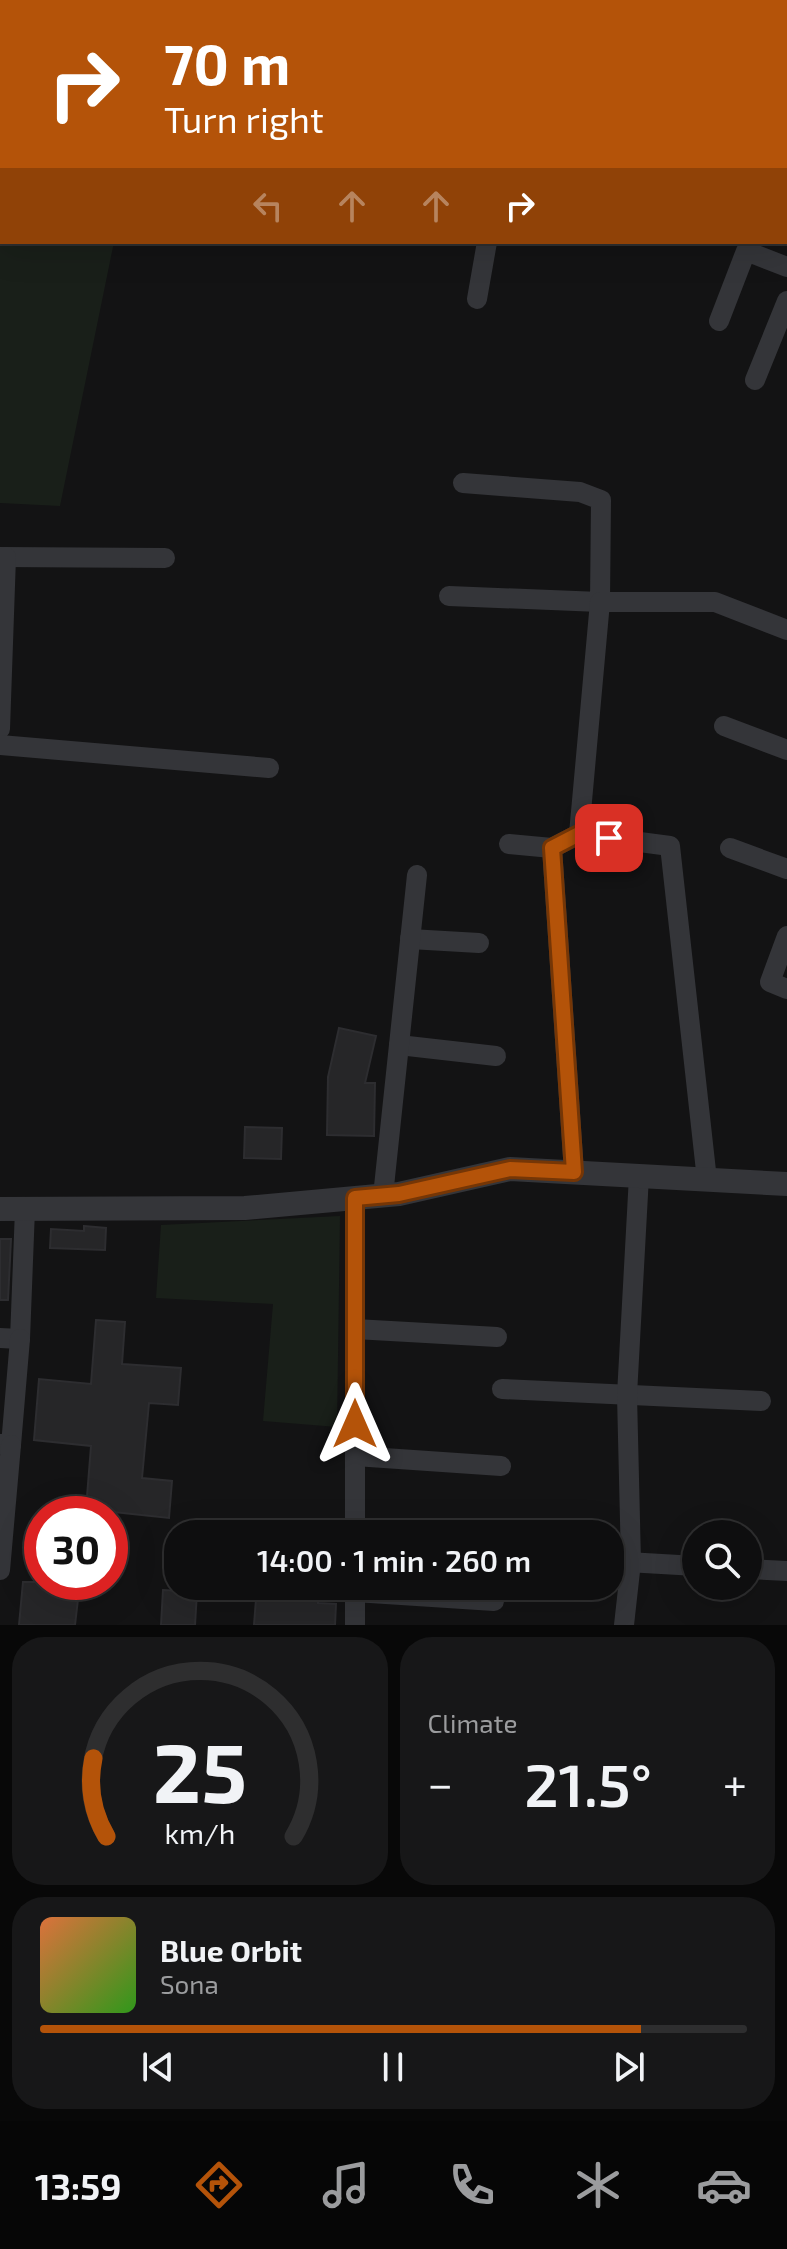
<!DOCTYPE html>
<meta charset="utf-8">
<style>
:root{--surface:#0e0e0f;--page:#171718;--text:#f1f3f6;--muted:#9b9c9e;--line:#2e2e2f;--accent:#b45309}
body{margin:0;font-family:"Exo 2",sans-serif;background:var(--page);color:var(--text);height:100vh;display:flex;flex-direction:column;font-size:30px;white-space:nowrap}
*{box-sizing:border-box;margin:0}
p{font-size:26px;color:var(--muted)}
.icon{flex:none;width:44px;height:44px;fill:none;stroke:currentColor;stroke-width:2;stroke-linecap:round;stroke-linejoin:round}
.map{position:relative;height:1625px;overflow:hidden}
.panel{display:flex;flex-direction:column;gap:12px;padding:12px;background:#080808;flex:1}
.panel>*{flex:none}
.top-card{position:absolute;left:0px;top:0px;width:788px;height:244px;box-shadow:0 8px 32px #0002,0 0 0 2px var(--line);background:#b45309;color:#fff;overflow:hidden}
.controls{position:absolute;left:682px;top:1520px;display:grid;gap:16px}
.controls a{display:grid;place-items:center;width:80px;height:80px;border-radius:50%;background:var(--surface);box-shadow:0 8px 32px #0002,0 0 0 2px var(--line);font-size:40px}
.speed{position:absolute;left:24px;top:1496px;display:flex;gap:16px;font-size:40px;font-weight:700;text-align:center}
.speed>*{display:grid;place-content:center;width:104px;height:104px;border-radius:50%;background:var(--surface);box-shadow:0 8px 32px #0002,0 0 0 2px var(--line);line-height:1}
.speed .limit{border:12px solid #d22;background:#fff;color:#111}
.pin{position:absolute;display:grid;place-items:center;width:68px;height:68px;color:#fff;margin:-34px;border-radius:16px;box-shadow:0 4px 12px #0006}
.me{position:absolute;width:88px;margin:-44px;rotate:0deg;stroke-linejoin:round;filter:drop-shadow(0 0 6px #0008)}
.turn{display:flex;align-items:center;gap:28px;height:168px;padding:0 32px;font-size:36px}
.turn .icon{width:104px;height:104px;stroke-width:2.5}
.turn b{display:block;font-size:56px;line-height:68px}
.lanes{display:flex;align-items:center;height:76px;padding:0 32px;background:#0003;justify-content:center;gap:40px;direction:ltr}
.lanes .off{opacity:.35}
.big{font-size:60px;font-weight:600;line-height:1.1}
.panel .card{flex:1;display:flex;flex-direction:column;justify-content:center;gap:12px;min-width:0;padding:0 28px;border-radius:32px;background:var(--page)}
.panel .dial{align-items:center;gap:0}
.dial svg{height:208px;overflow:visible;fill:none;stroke:var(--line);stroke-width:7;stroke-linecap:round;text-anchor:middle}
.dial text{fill:var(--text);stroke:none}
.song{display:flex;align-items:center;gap:24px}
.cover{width:96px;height:96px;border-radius:12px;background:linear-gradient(135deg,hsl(20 70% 55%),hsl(110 70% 35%))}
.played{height:8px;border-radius:4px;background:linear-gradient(90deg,var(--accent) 85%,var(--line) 85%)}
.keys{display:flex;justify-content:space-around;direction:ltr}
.heat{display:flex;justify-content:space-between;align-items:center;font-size:44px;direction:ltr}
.panel .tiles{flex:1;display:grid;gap:12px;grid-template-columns:1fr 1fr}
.card:last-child{grid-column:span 2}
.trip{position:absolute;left:164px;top:1520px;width:460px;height:80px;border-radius:32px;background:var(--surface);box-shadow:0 8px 32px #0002,0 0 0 2px var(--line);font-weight:600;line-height:80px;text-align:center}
.menu{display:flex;height:128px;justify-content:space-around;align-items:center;background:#060606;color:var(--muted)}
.menu .icon{width:56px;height:56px}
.menu .active{color:var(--accent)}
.menu b{font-size:36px;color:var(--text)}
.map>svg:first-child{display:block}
.green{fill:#191f19}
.building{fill:#262628;stroke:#2d2d30;stroke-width:2}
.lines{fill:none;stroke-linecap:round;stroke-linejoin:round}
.minor{stroke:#343539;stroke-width:20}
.tertiary{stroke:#343539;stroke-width:24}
.primary{stroke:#505258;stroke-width:30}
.route-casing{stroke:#753606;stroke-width:20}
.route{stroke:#b45309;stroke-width:14}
</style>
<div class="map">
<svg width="787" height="1625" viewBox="0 0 787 1625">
<rect width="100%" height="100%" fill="#131314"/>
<g class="green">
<path d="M0,0H163L2,2V242H114L60,506L0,503Z"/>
<path d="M340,1216L337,1427L263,1421L273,1304L156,1298L161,1225Z"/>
</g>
<g class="building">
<path d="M339,1028L376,1036L365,1083H375L374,1136L327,1135L328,1077Z"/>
<path d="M245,1127L282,1128L281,1159L244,1158Z"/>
<path d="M84,1226L106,1228L105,1250L50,1248L51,1229L84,1231Z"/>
<path d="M0,1239H11L8,1300H0Z"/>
<path d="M96,1320L125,1322L122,1364L181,1368L178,1405L149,1403L142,1478L172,1481L169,1518L86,1509L91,1446L34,1440L39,1379L91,1384Z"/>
<path d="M23,1582H80L75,1625H19Z"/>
<path d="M287,1586H319L318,1603L336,1604L335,1625H254L256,1599L286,1601Z"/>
<path d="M163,1590L197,1592L195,1625H161Z"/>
</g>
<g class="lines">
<g class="minor">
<path d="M180,2V0"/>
<path d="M444,2V0"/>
<path d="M567,2L568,0"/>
<path d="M477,299L487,242"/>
<path d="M719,321L746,251L787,267"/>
<path d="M755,380L787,301"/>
<path d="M0,557L165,558"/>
<path d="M449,596L600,602L601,500L580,492L463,483"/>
<path d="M724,726L787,750"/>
<path d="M0,729L6,557"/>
<path d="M0,745L269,768"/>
<path d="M579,834L600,602H715L787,630"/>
<path d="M509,844L552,848"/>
<path d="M730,848L787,869"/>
<path d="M787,936L770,982L787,989"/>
<path d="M410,939L479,943"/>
<path d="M399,1045L496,1056"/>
<path d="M574,1172L552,848L579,834L670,846L707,1180"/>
<path d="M383,1196L417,875"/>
<path d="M355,1329L497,1337"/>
<path d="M0,1338L20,1339L25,1209"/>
<path d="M502,1389L761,1401"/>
<path d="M0,1444L11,1445L20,1339"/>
<path d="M355,1456L501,1466"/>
<path d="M355,1534V1198"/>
<path d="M610,1561L696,1566"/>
<path d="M748,1569L787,1571"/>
<path d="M0,1570L11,1445"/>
<path d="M355,1592L494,1601"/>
<path d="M355,1625V1586"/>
<path d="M624,1625L631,1562L627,1395L639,1176"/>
</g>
<path class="tertiary" d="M0,1209L245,1208L399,1194L510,1169L787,1184"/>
<g class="primary">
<path d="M708,0L715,2"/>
<path d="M786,23H787"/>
</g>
</g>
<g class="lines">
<g class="route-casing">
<path id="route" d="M355,1424V1198L399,1194L510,1169L574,1172L552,848L579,834L609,838"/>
</g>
<use href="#route" class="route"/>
</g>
</svg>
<div class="controls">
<a><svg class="icon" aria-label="search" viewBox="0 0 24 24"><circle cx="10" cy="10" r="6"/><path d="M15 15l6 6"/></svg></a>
</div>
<div class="speed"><div class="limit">30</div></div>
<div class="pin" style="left:609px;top:838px;background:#d93025"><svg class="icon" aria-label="arrive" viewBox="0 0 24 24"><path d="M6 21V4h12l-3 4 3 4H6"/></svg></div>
<svg class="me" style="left:355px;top:1424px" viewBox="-20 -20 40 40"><path d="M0-17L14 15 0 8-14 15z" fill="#b45309" stroke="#fff" stroke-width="4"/></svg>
<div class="trip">14:00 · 1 min · 260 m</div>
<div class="top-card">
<div class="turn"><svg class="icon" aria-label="right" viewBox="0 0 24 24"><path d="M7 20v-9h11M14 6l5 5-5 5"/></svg><div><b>70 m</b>Turn right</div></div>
<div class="lanes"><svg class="icon off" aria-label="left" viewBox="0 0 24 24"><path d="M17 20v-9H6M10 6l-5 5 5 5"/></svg><svg class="icon off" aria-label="ahead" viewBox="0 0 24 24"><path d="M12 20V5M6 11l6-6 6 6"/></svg><svg class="icon off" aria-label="ahead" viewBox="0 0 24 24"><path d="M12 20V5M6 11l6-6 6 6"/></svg><svg class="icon" aria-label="right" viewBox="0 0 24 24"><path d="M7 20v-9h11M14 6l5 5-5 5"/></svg></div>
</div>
</div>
<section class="panel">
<div class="tiles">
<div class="card dial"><svg viewBox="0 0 100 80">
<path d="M14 69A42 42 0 1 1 86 69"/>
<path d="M14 69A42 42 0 0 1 9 39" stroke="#b45309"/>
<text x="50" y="56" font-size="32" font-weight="700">25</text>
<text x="50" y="72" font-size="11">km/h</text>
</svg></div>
<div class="card"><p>Climate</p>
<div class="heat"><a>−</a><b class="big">21.5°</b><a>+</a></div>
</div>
<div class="card">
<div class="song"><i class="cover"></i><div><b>Blue Orbit</b><p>Sona</p></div></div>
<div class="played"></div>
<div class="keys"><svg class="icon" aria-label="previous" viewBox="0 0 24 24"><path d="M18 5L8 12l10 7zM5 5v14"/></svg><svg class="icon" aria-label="pause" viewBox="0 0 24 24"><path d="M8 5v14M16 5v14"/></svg><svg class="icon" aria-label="next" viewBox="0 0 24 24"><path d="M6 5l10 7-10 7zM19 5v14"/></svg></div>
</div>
</div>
</section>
<nav class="menu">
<b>13:59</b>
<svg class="icon active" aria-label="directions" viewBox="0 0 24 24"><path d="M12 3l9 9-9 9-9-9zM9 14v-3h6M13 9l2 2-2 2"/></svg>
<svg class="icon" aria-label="music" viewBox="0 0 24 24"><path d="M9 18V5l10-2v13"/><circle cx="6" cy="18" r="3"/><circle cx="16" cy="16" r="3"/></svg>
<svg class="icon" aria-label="phone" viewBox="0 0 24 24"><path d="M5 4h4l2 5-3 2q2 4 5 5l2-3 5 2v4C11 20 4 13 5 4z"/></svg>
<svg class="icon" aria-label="climate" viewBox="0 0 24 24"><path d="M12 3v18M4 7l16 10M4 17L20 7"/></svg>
<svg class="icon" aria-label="car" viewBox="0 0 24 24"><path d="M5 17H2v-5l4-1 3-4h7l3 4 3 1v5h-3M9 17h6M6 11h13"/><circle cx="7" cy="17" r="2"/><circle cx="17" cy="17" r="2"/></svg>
</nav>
